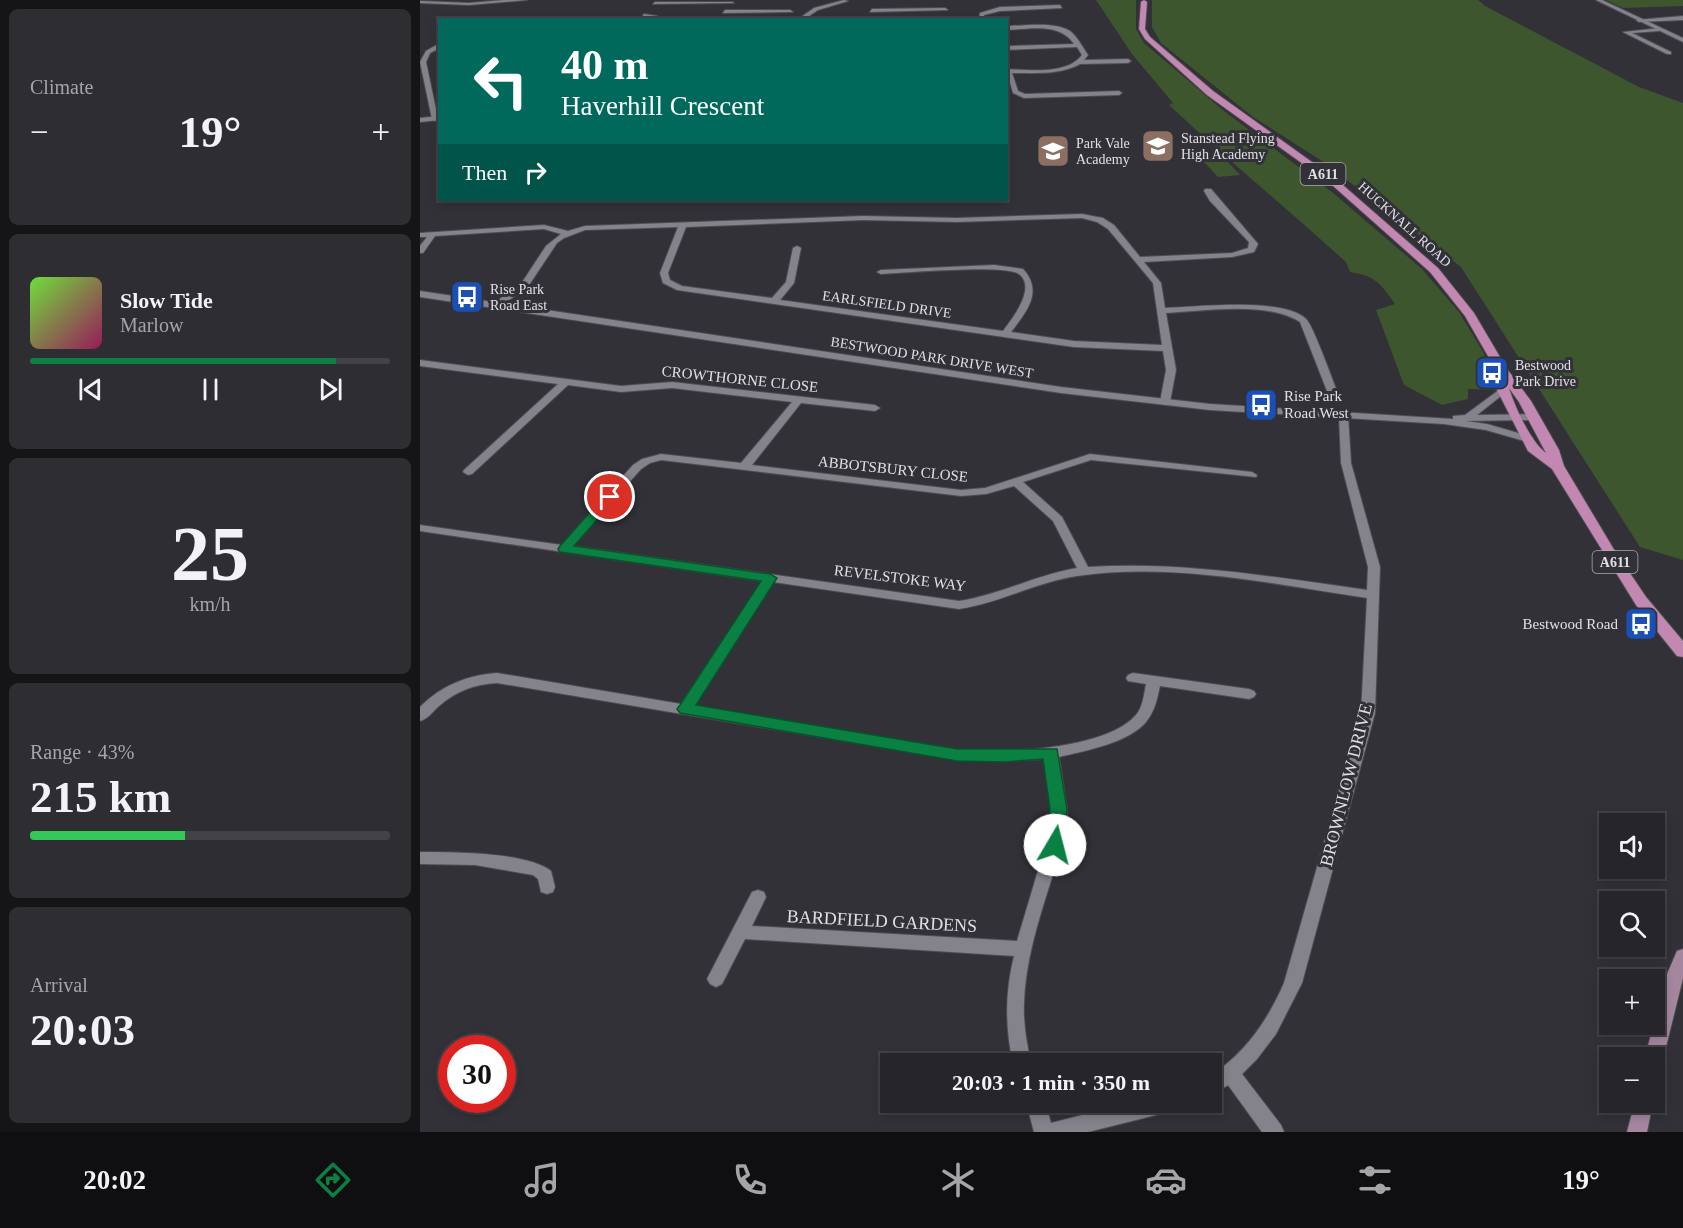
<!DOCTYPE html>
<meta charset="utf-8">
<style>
:root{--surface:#26252a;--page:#2e2d32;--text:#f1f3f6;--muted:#a4a5a8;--line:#424247;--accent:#0b8043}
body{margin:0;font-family:Georgia,serif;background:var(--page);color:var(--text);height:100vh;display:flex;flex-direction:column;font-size:22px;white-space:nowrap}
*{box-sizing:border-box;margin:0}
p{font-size:20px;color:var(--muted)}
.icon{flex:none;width:33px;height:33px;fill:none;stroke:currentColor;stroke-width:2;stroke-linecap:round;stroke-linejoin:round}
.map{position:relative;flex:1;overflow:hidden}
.panel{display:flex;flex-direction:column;gap:9px;padding:9px;background:#151417;width:420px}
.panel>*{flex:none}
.banner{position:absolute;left:18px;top:18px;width:570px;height:183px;border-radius:0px;box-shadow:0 3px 9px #0003,0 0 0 2px var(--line);background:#00695c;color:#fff;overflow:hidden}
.controls{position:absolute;left:1179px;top:813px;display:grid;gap:12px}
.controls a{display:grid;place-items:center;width:66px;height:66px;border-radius:0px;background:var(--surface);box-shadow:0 3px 9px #0003,0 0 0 2px var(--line);font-size:30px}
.speed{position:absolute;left:18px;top:1035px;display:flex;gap:12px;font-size:30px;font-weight:700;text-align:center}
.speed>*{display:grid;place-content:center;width:78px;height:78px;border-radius:50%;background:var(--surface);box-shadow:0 3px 9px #0003,0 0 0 2px var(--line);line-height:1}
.speed .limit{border:9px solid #d22;background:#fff;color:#111}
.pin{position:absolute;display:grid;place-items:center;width:51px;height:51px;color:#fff;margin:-26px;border:3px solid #fff;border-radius:50%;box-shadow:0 2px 6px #0007}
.me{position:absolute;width:66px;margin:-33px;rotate:8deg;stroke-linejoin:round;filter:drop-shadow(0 0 4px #0008)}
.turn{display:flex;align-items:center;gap:21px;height:126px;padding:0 24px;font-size:27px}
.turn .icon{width:78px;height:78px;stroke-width:2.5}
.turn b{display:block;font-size:42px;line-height:51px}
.then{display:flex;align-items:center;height:57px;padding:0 24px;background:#0003;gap:12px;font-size:22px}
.big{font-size:45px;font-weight:800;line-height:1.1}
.panel .tile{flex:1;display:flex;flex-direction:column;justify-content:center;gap:9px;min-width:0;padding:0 21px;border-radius:9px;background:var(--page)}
.panel .dial{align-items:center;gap:0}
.dial b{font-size:78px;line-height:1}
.song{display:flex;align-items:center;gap:18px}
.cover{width:72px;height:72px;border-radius:9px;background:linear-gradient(135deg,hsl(100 70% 55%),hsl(330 70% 35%))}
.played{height:6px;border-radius:3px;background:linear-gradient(90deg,var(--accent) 85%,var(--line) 85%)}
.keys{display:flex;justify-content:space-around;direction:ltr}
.heat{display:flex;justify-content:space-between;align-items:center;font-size:33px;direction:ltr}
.charge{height:9px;border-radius:4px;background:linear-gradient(90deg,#34c759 43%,var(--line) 0)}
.trip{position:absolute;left:460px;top:1053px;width:342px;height:60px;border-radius:0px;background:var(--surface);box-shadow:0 3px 9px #0003,0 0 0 2px var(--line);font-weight:800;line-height:60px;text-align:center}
.tabs{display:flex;height:96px;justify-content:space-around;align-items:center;background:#0f0f11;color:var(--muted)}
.tabs .icon{width:42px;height:42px}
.tabs .current{color:var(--accent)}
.tabs b{font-size:27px;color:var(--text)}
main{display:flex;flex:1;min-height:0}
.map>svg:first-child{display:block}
.green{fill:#3d562e}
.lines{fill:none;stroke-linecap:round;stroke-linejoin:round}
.minor-casing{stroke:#4d4d52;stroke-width:2}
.tertiary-casing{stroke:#4d4d52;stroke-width:2}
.secondary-casing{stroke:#4d4d52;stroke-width:2}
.primary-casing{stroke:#4d4d52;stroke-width:2}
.minor{fill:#84838b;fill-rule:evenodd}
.tertiary{fill:#84838b;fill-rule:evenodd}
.secondary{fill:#a4869e;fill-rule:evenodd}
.primary{fill:#c388b2;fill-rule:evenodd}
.route{fill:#0b8043;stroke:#07532c;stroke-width:1.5}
.labels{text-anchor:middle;stroke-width:6;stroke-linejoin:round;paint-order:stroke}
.far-poi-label{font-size:14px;fill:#e0e0e4;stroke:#323138;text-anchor:start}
.shield{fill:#323138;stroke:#acacb0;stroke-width:1.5}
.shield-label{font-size:14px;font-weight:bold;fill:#e0e0e4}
.far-street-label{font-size:14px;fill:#e0e0e4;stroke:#323138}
.street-label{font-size:15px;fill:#e0e0e4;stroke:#323138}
.poi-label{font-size:15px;fill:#e0e0e4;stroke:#323138;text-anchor:start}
.near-street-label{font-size:18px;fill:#e0e0e4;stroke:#323138}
</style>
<main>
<section class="panel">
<div class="tile"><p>Climate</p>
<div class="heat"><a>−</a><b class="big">19°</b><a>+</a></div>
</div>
<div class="tile">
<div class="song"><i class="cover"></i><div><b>Slow Tide</b><p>Marlow</p></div></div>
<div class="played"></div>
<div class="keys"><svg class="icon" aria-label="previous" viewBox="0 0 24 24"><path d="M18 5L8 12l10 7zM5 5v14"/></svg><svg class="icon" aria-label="pause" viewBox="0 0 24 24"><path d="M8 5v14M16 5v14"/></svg><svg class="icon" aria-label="next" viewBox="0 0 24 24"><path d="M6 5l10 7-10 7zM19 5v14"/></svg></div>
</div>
<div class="tile dial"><b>25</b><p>km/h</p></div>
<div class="tile"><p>Range · 43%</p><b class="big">215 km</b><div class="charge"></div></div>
<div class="tile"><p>Arrival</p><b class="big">20:03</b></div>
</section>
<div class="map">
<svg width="1263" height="1132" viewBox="0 0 1263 1132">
<rect width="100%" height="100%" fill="#323138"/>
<g class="green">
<path d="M676,0H716V29L724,43L804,111L912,192L1002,269L1039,312L1062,350L1074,376L1077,390L1048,389V399L1022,405L984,385L956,310L975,304C960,283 956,276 930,272L926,262C867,209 807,159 749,105L753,103L712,54Z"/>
<path d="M732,0H1058L1065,6L1219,87L1263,103V560L1220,547L1041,267L902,161L833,117L741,43L732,27Z"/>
<path d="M1186,0H1263V6L1203,8Z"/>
<path d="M805,159L820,175L798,177L783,161Z"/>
</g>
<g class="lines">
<g class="minor-casing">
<g id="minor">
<path d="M84,0H107L49,5L0,3V1L49,3Z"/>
<path d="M235,2H312L314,3L233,4Z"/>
<path d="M640,5L642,8L580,11L564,15V20H559L560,13L580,7Z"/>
<path d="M452,9L525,8L528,10L450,12Z"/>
<path d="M305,10H370L373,12L303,13Z"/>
<path d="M224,14L237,16L222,17Z"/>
<path d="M1263,16V20L1219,22L1216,20Z"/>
<path d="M586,26C605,26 633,21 650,31C657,36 663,48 668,55L664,60L708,59L711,61L708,63L660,64C640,75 615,73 592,73L598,91L605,94L699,91L702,93L699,95L604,98L593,93L586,69C609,70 647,75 662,55L657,47L586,50V46L654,44C640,22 609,29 586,30Z"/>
<path d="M1241,28L1239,31L1212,33L1251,52V54H1247L1203,32Z"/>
<path d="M20,43V48L10,53L6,62L18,119L15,121L12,119L0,62L6,51Z"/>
<path d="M785,189H791L838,244L834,252L812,257L724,262L741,283L745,308C776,307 864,297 886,319C893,325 912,379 917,391L915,393L912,394L907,391L880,322C847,301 785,311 746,313L756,370L750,402L745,405L740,402L746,370L743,351L654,347L257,290L243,283L240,273L258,227L165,230L144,238L137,243L107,288L77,308L73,305L74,303L101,284L126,246L141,234L124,229L15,236L3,253H0V246L7,237H0V233L124,225L148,231L165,226L443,216L537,218L662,214L683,218L694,225L720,257L812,253L828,248L829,242L790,201L784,191ZM662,218L677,222L688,229L733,283L742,345L654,341L591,332C606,312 624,292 603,269L574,265L461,270L457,272L461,274C484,273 584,264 599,274C617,288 592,319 583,331L360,300L374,283L381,248L377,246L373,248L366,282L352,298L262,286L250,280L248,273L266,227L443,220L537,222Z"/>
<path d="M0,360L201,386L252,382L455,405L460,408L455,411L381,403L332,465L541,490L565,488L670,454L832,472L837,475L836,477L671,460L603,482L642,517L668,567C762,561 854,577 947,590L948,567L921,463L919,417L924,414L928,415L931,463L960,567L955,713L882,983L856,1034L837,1059L822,1074L861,1125L864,1132H842L808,1085L792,1095V1075C826,1052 848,1020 864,983L941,713L947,598C852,584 753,562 657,576C616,582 580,603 539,609L353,582L274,706C333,716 391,726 450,735C479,740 507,746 536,750C580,754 686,750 716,715C723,707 724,694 726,684L708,681L706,678L708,675L713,673L829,689L834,691L836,694L834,697L829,699L740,686C737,699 735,711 726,722C708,743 665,751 639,757L647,809V827C632,885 606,943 604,1003C603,1024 607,1044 611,1064H593C585,1026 585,993 594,956L325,939L302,984L296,987L290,984L287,979L332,892L338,890L344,892L346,897L332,926L597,941L631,827V809L625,759L584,761L537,760L77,683C55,684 36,691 19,706C13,711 8,719 0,721V707C21,686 47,675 77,673L261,704L342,581L0,531V525L142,545L213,465L222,459L241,454L321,463L372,402L252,388L201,392L148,385L52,474L48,475L43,472L44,470L138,384L0,366ZM241,460L541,496L566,494L594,486L633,521L657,568C616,575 579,595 539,601L153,546L221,469L230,463Z"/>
<path d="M0,852C31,852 108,852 131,871L135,887L133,892L127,894L121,892L118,879L113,875L55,865L0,864Z"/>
<path d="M606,1102H625L631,1123L713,1102H761L759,1108L752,1111L668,1132H614Z"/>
</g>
</g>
<g class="tertiary-casing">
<g id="tertiary">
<path d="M424,0L428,1L398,10L383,20H377L394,8Z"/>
<path d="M1176,0H1182L1263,38V42Z"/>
<path d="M20,116V120L0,122V118Z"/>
<path d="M0,291L641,387L790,404L1033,419V416L1045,415L1083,387L1088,390L1086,392L1057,415L1114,414L1119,417L1114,420L1046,421L1067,424L1112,437L1113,439L1108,442L1066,430L1024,424L790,410L641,393L0,297Z"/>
</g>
</g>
<g class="secondary-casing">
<g id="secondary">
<path d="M1263,949V978L1243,1059L1240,1065L1234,1067V1058H1225L1245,979L1257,951Z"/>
<path d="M1215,1102H1233L1227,1132H1207Z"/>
</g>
</g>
<g class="primary-casing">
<path id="primary" d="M724,0L727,2L725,29L730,37L793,91L917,180L1018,268L1054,313L1087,369L1111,401L1139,450L1144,466L1193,548L1226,597L1263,641V657L1257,656L1216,605L1132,469L1108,451L1077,390L1076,370L1045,316L1010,272L911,184L787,95L725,39L719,29L721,2ZM1089,388L1099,402L1126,453C1111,443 1094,405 1089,388Z"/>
</g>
<use href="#minor" class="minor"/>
<use href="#tertiary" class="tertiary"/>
<use href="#secondary" class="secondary"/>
<use href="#primary" class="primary"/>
</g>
<path class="route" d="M190,493L197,497L154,546L350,574L357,578L276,705L537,749H637L647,809L641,850L635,852L629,850L626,845L630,809L623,759L584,762L537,761L260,713L257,709L260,705L341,581L140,552L138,549L140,546L186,494Z"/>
<defs>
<g id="school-square" transform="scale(1.725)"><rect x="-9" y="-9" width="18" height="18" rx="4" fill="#8d6e63" stroke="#323138"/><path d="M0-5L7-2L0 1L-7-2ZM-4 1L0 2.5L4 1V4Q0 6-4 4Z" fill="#fff"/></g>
<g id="bus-square" transform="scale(1.725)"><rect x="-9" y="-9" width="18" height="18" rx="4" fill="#1a4fb4" stroke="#323138"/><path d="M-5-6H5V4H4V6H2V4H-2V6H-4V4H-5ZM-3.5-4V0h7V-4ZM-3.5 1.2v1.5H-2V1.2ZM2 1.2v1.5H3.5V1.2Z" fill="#fff"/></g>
</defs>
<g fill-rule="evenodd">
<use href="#school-square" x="738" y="146"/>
<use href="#school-square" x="633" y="151"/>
<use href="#bus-square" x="47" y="297"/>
<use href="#bus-square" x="1072" y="373"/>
<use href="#bus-square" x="841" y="405"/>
<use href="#bus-square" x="1221" y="624"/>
</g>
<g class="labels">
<g class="far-poi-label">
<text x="761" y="143">Stanstead Flying<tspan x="761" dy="16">High Academy</tspan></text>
<text x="656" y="148">Park Vale<tspan x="656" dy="16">Academy</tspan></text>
<text x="70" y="294">Rise Park<tspan x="70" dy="16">Road East</tspan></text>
<text x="1095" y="370">Bestwood<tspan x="1095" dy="16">Park Drive</tspan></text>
</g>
<g class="shield">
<rect x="880.5" y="163" width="45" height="22" rx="4.5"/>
<rect x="1172.5" y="551" width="45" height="22" rx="4.5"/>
</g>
<g class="shield-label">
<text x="903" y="179">A611</text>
<text x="1195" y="567">A611</text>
</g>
<g class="far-street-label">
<text transform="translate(985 224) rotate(42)" y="5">HUCKNALL ROAD</text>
<text transform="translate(467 304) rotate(8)" y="5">EARLSFIELD DRIVE</text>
<text transform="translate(512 357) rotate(9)" y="5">BESTWOOD PARK DRIVE WEST</text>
</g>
<g class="street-label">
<text transform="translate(320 379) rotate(6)" y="5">CROWTHORNE CLOSE</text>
<text transform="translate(473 469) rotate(6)" y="5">ABBOTSBURY CLOSE</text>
<text transform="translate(480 578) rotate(7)" y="5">REVELSTOKE WAY</text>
</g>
<g class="poi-label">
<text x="864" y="401">Rise Park<tspan x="864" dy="17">Road West</tspan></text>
<text x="1198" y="629" text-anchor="end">Bestwood Road</text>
</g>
<g class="near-street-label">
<text transform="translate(926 785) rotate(-76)" y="6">BROWNLOW DRIVE</text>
<text transform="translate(462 921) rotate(3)" y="6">BARDFIELD GARDENS</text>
</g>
</g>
</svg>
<div class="controls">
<a><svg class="icon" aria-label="sound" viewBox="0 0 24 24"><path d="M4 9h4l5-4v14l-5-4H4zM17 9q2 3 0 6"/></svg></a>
<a><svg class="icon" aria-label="search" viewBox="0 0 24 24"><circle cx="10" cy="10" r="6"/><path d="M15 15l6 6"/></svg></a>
<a>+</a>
<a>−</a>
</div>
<div class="speed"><div class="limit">30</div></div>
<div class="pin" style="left:190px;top:497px;background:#d93025"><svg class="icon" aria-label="arrive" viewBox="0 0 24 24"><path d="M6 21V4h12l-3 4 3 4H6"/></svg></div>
<svg class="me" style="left:635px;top:845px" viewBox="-20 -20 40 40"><circle r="19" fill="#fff"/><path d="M0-13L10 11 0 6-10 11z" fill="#0b8043"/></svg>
<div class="trip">20:03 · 1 min · 350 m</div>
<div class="banner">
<div class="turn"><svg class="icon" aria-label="left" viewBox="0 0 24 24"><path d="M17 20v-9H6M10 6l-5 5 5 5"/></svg><div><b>40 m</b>Haverhill Crescent</div></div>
<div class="then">Then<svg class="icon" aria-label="right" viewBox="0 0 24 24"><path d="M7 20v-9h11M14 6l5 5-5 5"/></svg></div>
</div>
</div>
</main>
<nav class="tabs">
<b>20:02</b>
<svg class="icon current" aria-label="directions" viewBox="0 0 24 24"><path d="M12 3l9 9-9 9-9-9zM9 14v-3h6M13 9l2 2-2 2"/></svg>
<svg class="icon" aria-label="music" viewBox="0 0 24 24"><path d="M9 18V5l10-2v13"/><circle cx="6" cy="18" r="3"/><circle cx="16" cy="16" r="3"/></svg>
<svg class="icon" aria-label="phone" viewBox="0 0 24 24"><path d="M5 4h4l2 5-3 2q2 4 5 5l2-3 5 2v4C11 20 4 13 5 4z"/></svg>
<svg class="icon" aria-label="climate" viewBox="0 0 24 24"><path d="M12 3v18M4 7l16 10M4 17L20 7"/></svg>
<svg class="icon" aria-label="car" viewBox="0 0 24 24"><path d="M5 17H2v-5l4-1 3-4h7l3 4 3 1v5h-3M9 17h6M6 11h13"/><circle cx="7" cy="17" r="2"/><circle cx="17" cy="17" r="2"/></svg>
<svg class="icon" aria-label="filters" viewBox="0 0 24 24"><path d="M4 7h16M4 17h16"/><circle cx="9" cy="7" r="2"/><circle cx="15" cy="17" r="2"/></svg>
<b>19°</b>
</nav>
